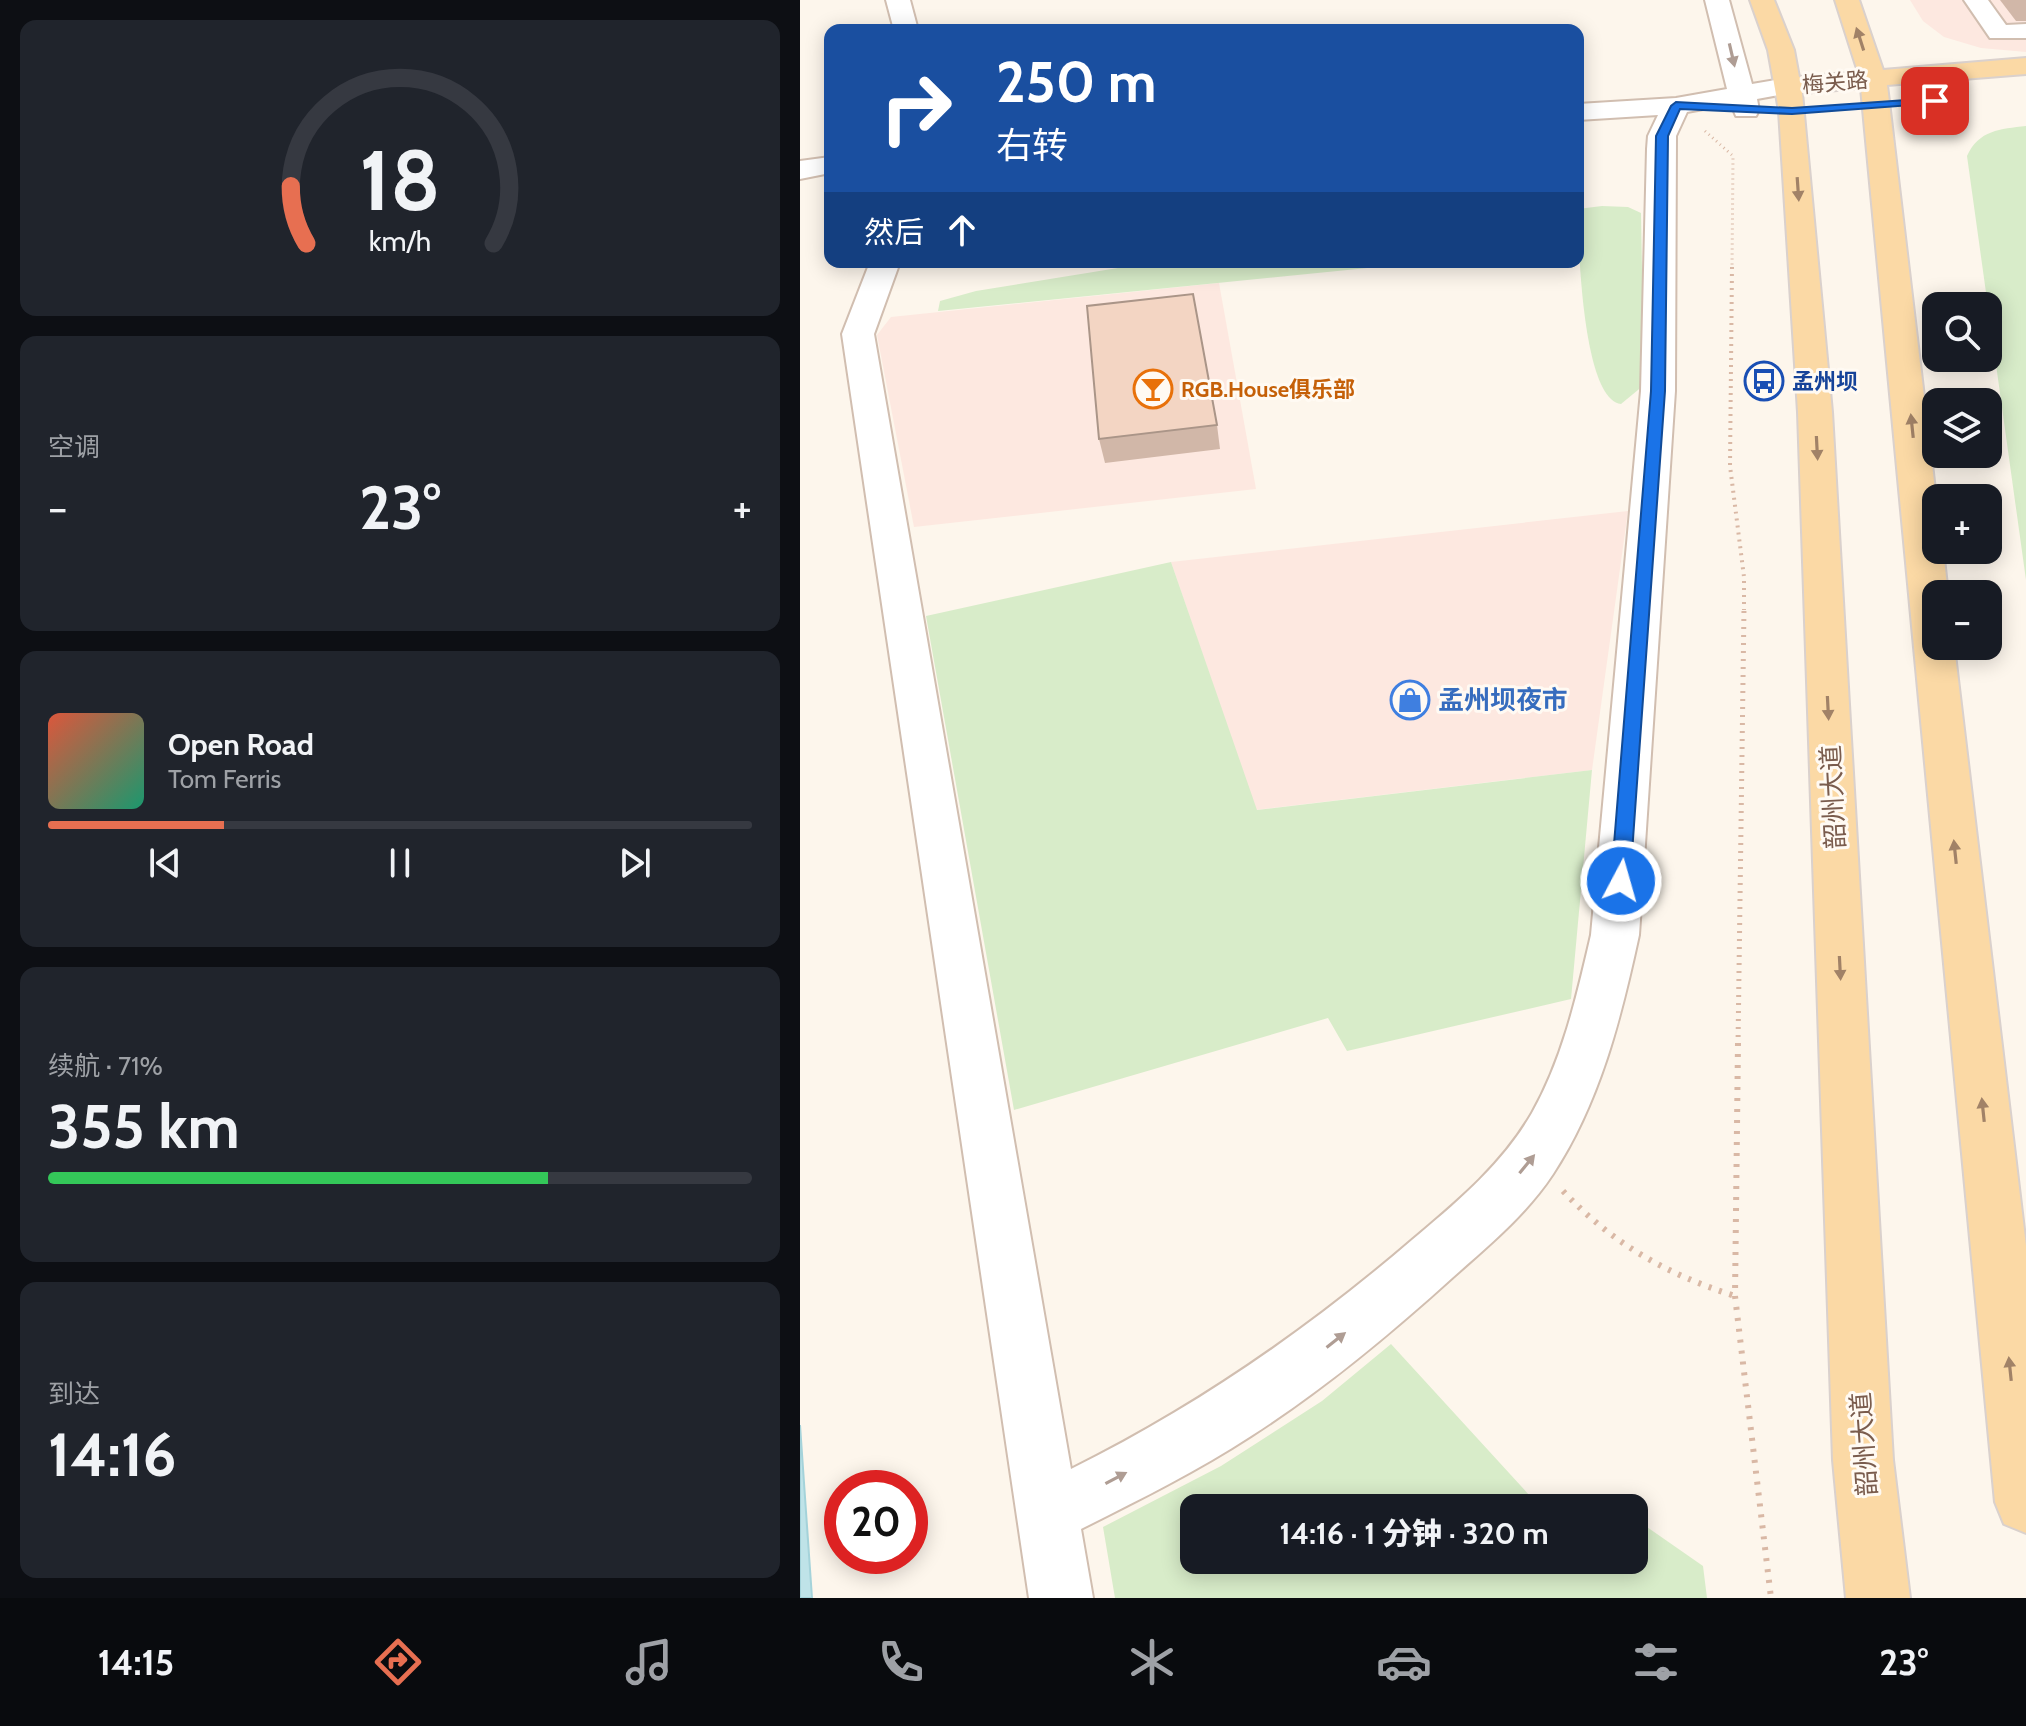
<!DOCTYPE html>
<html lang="zh">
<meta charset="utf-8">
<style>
:root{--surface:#171b24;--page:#20242c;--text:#f1f3f6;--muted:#9ea1a6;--line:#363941;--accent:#e76f51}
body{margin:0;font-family:Cabin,"Noto Sans SC",sans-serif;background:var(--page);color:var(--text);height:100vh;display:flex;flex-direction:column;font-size:30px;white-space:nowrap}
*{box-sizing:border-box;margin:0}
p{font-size:26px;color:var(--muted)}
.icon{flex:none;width:44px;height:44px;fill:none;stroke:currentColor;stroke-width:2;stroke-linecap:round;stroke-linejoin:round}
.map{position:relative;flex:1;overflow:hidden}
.side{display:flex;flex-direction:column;gap:20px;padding:20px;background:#0d0f14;width:800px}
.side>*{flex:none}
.banner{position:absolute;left:24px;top:24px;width:760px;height:244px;border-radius:16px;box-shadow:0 4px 20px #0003;background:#1a4fa0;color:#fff;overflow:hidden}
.controls{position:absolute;left:1122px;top:292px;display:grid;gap:16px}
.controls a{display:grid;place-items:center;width:80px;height:80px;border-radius:16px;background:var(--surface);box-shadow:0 4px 20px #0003;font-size:40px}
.speed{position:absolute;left:24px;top:1470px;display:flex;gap:16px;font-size:40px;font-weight:700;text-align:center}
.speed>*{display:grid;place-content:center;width:104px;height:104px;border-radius:50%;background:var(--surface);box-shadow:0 4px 20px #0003;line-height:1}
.speed .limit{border:12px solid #d22;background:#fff;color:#111}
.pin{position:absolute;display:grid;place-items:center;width:68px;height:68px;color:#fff;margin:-34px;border-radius:16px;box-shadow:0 4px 12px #0006}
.me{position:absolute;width:88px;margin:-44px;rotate:6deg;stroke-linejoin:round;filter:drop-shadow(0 0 6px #0008)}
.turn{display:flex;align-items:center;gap:28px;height:168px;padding:0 40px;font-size:36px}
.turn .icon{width:104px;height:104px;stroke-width:2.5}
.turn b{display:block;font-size:56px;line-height:68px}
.then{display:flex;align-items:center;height:76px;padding:0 40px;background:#0003;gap:16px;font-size:30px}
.big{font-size:60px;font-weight:800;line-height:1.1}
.side .widget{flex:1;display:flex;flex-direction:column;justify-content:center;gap:12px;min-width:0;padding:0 28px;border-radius:16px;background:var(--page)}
.side .dial{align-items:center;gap:0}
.dial svg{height:208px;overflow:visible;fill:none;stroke:var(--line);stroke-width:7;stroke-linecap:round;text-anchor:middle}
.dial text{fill:var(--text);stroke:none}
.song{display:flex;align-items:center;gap:24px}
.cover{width:96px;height:96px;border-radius:12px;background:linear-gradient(135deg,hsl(10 70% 55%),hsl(160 70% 35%))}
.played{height:8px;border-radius:4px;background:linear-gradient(90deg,var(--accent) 25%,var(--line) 25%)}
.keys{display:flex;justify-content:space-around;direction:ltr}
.heat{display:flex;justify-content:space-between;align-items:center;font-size:44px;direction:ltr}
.charge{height:12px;border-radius:6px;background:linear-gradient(90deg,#34c759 71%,var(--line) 0)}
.trip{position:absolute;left:380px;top:1494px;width:468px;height:80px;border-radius:16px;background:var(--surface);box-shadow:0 4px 20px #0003;font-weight:800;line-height:80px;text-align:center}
.tab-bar{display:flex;height:128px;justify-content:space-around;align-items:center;background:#090b0e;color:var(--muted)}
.tab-bar .icon{width:56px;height:56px}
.tab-bar .current{color:var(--accent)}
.tab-bar b{font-size:36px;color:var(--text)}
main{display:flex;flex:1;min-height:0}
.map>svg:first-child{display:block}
.commercial{fill:#fde8e0}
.green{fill:#d8ecc9}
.water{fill:#bfe3e8;stroke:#a5d3da;stroke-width:2}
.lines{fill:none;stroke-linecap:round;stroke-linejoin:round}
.minor-casing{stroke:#d1beb0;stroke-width:4}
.major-casing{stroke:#dad1cd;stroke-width:4}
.path-far3{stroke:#d9b8a5;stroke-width:3;stroke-dasharray:1 4;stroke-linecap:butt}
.path-far2{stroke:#d9b8a5;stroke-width:4;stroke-dasharray:2 5;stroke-linecap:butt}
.path-far1{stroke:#d9b8a5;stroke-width:5;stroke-dasharray:2 6;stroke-linecap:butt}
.path{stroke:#d9b8a5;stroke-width:6;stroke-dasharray:3 8;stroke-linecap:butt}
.minor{fill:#fff;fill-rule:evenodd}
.major{fill:#fbd9a5;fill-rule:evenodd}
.wall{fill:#d1b7a8}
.building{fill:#f3d5c3;stroke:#aa9588;stroke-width:2}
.oneway{fill:#a18267}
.oneway2{fill:#af9d94}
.route{fill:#1a73e8;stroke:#114b97;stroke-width:2}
.labels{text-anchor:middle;stroke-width:6;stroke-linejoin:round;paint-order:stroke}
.far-street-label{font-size:22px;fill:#7a5c4d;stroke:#fffaf3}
.far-transit-label{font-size:22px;font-weight:bold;fill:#164399;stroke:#fffaf3;text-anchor:start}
.far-food-label{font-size:22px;font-weight:bold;fill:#c56008;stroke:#fffaf3;text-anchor:start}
.shop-label{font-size:26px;font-weight:bold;fill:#366cbe;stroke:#fffaf3;text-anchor:start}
.street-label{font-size:26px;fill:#7a5c4d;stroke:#fffaf3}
</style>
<main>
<section class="side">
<div class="widget dial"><svg viewBox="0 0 100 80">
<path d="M14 69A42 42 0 1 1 86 69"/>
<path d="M14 69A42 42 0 0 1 8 47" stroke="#e76f51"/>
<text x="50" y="56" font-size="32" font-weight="700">18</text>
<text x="50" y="72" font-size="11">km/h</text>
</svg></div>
<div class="widget"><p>空调</p>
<div class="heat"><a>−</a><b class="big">23°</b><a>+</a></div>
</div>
<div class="widget">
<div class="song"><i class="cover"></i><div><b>Open Road</b><p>Tom Ferris</p></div></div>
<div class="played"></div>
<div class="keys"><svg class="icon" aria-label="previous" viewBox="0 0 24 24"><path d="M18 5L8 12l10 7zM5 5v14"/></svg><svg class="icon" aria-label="pause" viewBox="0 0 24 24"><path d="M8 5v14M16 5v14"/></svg><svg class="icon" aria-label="next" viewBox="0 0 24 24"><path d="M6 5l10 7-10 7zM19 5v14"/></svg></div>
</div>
<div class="widget"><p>续航 · 71%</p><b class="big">355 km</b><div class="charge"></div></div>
<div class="widget"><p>到达</p><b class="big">14:16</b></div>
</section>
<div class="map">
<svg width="1226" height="1598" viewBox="0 0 1226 1598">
<rect width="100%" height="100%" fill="#fdf6ec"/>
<g class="commercial">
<path d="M1110,0H1226V52L1181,48L1144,37L1123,21Z"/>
<path d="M419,283L456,489L114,527L77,335L91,317Z"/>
<path d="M828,511L792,770L456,810L371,562Z"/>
</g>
<g class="green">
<path d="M1226,126V580L1167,156C1179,130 1200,129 1226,126Z"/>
<path d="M802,206L828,207L841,213L844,385L821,404C782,400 778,241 778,209Z"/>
<path d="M355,262H627L138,311L140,301L176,291Z"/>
<path d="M371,562L457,810L792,770L771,999L547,1051L528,1018L214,1110L126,616Z"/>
<path d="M591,1344L741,1508H394V1560H834V1518L903,1566L907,1598H315L303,1527L421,1466L522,1401Z"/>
</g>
<path class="water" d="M0,1425L12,1598H0Z"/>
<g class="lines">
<g class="minor-casing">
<g id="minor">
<path d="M86,0H110L118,30H94Z"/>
<path d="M905,0H929L952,84L987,78L996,80L1000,86L996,92L957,99L959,110L956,116H936L931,104L887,112L876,136L875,391L839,935C821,1018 800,1102 753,1174C726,1215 688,1246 652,1278C589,1335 523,1390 451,1436C397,1471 339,1500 281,1529L293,1598H229L42,334L70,262H100L74,334L271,1469C396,1407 506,1331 612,1240C657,1202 702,1165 732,1113C763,1058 777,995 791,935L841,391L847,149L848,136L858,115L778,120V104L876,98L927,89Z"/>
<path d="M1164,0H1188L1206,25L1226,24V38H1190Z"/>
<path d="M30,157V173L0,179V161Z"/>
</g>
</g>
<g class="major-casing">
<path id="major" d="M950,0H974L994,50L999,77L1058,72L1035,0H1059L1083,70L1226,58V74L1087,85L1136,498V550H1143L1148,594H1136V646H1154L1226,1246V1533L1204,1524L1195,1502L1061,88L1002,93L1032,412L1093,1460L1110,1598H1046L1033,1460L998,412L979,111L968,50Z"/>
</g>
<path class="path-far3" d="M905,131L933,156L932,269"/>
<path class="path-far2" d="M932,267L930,466L944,577V610"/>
<path class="path-far1" d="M938,1045L944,608"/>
<g class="path">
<path d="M938,1043L935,1296L971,1598"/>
<path d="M763,1191C813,1244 866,1274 935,1296"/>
</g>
<use href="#minor" class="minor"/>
<use href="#major" class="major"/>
</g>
<g class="wall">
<path d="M1200,0H1226V21H1216Z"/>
<path d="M417,425L420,449L305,463L299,439Z"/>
</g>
<path class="building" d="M393,294L417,425L299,439L287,306Z"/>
<defs><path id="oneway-solid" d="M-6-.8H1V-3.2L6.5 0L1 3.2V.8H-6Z" transform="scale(2)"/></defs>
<g class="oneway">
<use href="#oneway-solid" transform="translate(1060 39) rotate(-108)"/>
<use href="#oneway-solid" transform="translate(998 189) rotate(86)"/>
<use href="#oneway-solid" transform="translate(1112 426) rotate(-96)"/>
<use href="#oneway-solid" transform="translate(1017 448) rotate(87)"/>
<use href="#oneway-solid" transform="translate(1028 708) rotate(87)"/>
<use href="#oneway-solid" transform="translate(1155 852) rotate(-96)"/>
<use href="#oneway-solid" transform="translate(1040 968) rotate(87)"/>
<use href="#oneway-solid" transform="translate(1183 1110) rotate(-96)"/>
<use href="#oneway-solid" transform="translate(1210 1369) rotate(-96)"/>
</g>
<g class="oneway2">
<use href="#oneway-solid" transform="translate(932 55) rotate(77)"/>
<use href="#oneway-solid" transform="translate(727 1164) rotate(-51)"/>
<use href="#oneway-solid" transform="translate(536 1340) rotate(-38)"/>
<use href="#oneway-solid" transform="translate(316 1478) rotate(-28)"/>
</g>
<path class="route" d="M1135,98L1139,103L992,114L880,109L868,136L865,391L830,881L828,886H814L811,881L851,391L856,136L871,106L876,102L992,108Z"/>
<defs>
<g id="bus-ring" transform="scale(2)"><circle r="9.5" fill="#fffaf3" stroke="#1a4fb4" stroke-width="1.5"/><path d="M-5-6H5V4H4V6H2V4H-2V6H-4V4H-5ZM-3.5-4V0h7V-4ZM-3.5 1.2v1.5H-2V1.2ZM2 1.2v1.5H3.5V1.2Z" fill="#1a4fb4"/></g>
<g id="bar-ring" transform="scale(2)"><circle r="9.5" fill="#fffaf3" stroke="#e8710a" stroke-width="1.5"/><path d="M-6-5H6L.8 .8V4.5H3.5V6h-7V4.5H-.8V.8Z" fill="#e8710a"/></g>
<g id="shop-ring" transform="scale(2)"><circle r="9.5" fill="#fffaf3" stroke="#3f7fe0" stroke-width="1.5"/><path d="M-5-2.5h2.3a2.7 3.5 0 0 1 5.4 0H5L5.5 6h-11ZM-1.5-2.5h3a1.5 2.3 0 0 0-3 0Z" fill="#3f7fe0"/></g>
</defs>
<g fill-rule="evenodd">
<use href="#bus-ring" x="964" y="381"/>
<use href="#bar-ring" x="353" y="389"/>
<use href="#shop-ring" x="610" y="700"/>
</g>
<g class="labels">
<g class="far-street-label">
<text transform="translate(1035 82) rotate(-5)" y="8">梅关路</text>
</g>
<g class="far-transit-label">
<text x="992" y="389">孟州坝</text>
</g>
<g class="far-food-label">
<text x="381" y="397">RGB.House俱乐部</text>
</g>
<g class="shop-label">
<text x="638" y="709">孟州坝夜市</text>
</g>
<g class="street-label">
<text transform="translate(1033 797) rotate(-93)" y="9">韶州大道</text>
<text transform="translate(1064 1444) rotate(-94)" y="9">韶州大道</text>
</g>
</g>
</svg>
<div class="controls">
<a><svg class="icon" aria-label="search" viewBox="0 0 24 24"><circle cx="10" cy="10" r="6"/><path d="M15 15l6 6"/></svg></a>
<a><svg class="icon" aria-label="layers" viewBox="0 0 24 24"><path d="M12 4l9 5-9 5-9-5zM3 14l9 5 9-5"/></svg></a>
<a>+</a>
<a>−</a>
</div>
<div class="speed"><div class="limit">20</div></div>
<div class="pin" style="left:1135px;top:101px;background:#d93025"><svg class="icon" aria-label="arrive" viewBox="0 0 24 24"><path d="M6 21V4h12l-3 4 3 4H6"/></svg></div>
<svg class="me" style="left:821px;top:881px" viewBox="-20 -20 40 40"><circle r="17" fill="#1a73e8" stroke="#fff" stroke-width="3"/><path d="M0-11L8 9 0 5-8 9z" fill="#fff"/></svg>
<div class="trip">14:16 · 1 分钟 · 320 m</div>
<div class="banner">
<div class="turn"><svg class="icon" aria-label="right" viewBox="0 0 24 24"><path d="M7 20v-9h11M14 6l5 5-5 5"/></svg><div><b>250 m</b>右转</div></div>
<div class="then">然后<svg class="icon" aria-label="ahead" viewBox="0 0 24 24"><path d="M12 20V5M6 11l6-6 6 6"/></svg></div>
</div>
</div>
</main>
<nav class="tab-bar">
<b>14:15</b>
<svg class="icon current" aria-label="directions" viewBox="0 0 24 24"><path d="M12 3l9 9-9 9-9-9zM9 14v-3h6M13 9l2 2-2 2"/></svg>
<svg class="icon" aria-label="music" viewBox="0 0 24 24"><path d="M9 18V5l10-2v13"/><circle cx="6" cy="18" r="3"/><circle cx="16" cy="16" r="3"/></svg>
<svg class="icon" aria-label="phone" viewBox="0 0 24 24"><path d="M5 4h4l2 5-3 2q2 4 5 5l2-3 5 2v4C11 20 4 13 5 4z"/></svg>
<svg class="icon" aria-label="climate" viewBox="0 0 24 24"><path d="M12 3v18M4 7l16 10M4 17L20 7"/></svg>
<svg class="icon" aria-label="car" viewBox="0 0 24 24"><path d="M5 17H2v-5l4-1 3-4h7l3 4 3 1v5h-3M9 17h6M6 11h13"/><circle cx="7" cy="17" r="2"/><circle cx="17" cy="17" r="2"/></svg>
<svg class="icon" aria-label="filters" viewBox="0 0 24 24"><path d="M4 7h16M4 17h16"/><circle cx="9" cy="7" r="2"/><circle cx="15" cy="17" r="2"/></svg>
<b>23°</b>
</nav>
